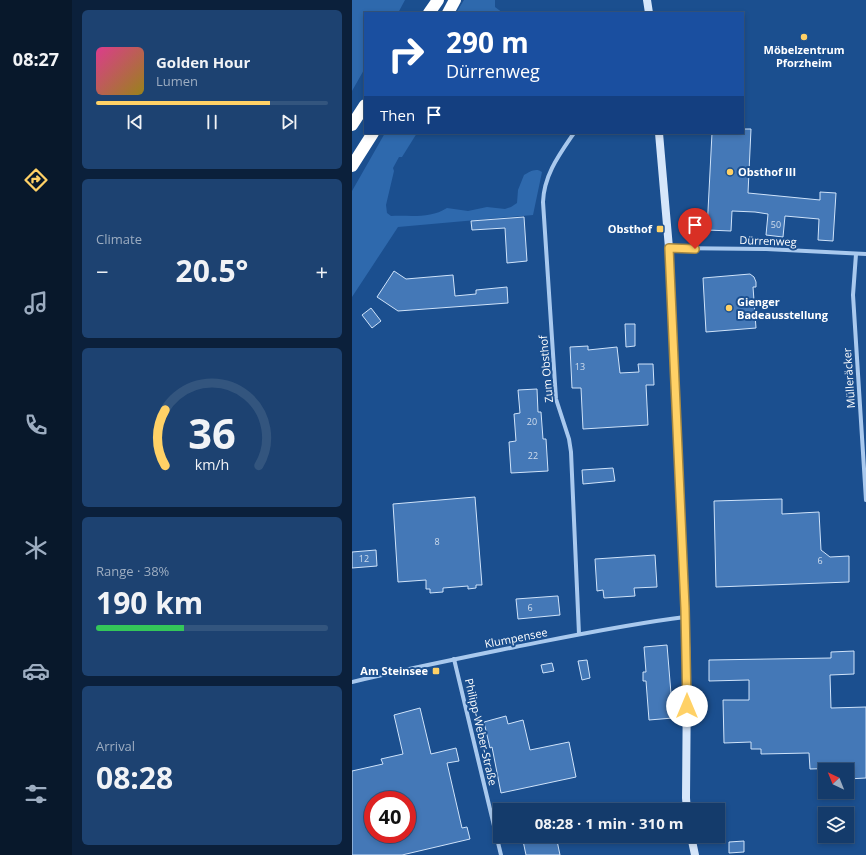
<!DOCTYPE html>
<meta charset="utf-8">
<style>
:root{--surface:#143b6b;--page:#1d4271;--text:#f1f3f6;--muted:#9dadc1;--line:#33557e;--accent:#ffd166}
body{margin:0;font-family:"Open Sans",sans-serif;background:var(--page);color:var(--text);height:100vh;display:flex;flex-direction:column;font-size:15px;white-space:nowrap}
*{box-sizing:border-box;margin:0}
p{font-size:13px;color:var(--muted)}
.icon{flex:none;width:22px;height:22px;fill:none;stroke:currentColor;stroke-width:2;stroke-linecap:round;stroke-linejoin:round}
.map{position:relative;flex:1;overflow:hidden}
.panel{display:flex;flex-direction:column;gap:10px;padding:10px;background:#0b203b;width:280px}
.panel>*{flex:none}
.banner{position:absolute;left:12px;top:12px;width:380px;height:122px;border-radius:0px;box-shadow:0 2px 6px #0003,0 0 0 1px var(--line);background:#1a4fa0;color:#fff;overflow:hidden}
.needle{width:26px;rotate:317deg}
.fabs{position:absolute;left:466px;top:763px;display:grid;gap:8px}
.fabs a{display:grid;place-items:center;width:36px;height:36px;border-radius:0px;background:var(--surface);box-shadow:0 2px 6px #0003,0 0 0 1px var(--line);font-size:20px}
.speed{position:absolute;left:12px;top:791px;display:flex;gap:8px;font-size:20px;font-weight:700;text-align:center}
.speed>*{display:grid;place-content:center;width:52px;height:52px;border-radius:50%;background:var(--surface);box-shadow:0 2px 6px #0003,0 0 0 1px var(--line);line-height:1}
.speed .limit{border:6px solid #d22;background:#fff;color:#111}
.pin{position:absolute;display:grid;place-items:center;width:34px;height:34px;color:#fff;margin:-41px -17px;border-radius:50% 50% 50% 0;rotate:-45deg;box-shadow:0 0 4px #0007}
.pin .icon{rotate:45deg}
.me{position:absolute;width:44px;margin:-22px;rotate:0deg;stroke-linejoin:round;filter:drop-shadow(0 0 3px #0008)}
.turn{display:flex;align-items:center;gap:14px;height:84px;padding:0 16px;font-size:18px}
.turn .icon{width:52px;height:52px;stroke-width:2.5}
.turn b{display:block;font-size:28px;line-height:34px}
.then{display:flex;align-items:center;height:38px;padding:0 16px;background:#0003;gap:8px;font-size:15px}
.big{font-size:30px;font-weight:700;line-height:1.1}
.panel .tile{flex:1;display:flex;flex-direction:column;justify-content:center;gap:6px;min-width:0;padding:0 14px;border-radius:6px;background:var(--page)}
.panel .dial{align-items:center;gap:0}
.dial svg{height:104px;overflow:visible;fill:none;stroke:var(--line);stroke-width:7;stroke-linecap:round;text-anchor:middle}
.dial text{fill:var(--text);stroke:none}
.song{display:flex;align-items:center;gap:12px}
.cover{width:48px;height:48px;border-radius:6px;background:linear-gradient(135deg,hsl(330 70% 55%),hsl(50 70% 35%))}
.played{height:4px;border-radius:2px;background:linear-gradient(90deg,var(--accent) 75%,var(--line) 75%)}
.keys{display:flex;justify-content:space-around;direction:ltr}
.heat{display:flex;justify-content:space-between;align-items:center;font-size:22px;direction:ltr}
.charge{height:6px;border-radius:3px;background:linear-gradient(90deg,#34c759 38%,var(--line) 0)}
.trip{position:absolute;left:141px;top:803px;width:232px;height:40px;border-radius:0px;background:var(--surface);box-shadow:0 2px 6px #0003,0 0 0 1px var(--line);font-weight:700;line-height:40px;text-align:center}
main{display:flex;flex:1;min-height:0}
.tab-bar{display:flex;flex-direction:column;width:72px;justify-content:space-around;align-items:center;background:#08182b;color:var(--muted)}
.tab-bar .icon{width:28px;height:28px}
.tab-bar .active{color:var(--accent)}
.tab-bar b{font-size:18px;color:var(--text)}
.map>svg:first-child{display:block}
.green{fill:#2e69ad}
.building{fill:#4478b7;stroke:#cfe3fa;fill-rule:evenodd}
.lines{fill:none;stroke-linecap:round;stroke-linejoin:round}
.street{stroke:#a9c9ee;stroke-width:4}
.secondary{stroke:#d6e6fa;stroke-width:8}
.highway{stroke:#fff;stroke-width:12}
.route-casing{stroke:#a68842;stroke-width:10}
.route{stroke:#ffd166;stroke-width:7}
.poi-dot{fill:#ffd166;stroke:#1b4f8f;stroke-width:1.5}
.labels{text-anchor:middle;stroke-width:4;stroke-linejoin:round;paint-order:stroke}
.number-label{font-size:9px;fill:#d0dded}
.poi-label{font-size:11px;font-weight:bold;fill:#fff;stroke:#1b4f8f;text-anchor:start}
.street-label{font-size:11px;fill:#fff;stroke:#1b4f8f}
</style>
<main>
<nav class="tab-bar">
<b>08:27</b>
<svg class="icon active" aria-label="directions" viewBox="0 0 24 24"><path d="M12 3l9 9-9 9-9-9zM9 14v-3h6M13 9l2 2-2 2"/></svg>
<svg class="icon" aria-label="music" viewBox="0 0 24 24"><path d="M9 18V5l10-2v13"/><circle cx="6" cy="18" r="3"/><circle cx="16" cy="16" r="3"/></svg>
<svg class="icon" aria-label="phone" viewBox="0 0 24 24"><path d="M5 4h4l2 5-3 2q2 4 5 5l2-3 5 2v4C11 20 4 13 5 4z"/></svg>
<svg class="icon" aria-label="climate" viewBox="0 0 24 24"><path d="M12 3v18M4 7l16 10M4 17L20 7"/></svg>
<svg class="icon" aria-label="car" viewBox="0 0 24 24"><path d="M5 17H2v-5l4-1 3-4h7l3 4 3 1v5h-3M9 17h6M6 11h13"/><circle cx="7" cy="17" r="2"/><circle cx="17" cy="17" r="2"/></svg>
<svg class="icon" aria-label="filters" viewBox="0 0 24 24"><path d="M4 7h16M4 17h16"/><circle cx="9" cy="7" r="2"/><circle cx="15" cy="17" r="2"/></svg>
</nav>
<section class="panel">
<div class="tile">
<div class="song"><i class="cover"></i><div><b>Golden Hour</b><p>Lumen</p></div></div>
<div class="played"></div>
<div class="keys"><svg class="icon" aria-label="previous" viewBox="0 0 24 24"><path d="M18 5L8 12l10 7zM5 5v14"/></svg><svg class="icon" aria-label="pause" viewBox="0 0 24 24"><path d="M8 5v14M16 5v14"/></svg><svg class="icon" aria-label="next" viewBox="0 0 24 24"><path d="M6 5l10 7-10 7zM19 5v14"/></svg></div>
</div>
<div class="tile"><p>Climate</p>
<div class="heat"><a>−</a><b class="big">20.5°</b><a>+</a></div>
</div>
<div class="tile dial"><svg viewBox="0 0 100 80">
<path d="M14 69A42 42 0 1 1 86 69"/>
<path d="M14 69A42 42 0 0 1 14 26" stroke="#ffd166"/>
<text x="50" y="56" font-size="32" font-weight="700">36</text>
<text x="50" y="72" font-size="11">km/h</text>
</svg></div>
<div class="tile"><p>Range · 38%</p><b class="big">190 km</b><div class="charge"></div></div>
<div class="tile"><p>Arrival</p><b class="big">08:28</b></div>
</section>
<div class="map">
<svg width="514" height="855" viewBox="0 0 514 855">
<rect width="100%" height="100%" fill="#1b4f8f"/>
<g class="green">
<path d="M0,0H53L46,13H13V68L0,91Z"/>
<path d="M112,0H143V7L151,13H104Z"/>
<path d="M33,133H65L50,157H47L41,168L42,171L34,205L35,213L39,216C59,215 78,219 95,208L116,211L135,207L153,209L159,207L165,203L166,190L172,175C177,172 184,167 190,172L181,215L46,227L0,297V191Z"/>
</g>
<g class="building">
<path d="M391,129H399L396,193L468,200V192L484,193L481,241L466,240L467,219L433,216L431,237L414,235L416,214L403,212L380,211L379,231L355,230L360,133H391Z"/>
<path d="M172,217L175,261L155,263L153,228L120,230L119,221Z"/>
<path d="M42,271L54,279L101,275L103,296L124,294V290L155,287L156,303L46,311L25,297Z"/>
<path d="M398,274L402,277L404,282V287H401L404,328L354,332L351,278Z"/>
<path d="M19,308L29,321L20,328L10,315Z"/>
<path d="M273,324H283V346L274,347Z"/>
<path d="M236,346V350L265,347L268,373L287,372L286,364H301L302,385H294L296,425L231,429L229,388H220L218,347Z"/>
<path d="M185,389L186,412H189L191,439H194L196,471L159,473L157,442L164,441L162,414L168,413L166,390Z"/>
<path d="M261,468L263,481L231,484L230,470Z"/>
<path d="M123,497L130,585H124V588L116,589V586L91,588V592L78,593V589H74V580L46,582L41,504Z"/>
<path d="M430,499V514L467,512L469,550L478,557L497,556V582L364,587L362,501Z"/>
<path d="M24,550L25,566L0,568V552Z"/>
<path d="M303,555L305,587L282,588L283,596L252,598L251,590L245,591L243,559Z"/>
<path d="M205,596H206L208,615L166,619L164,599Z"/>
<path d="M315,645L321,718L297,720L294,681H291V672H294L292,647Z"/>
<path d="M502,651V674L478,675L479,708L514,707V778L495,779V770H491V768L458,769L457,753L409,754V749H399V742L372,743L371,700H397V680L357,681V660L479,658V652Z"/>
<path d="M235,660L238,678L230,680L226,661Z"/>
<path d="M200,663L202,671L191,673L189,665Z"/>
<path d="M68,708L79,754L104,748L107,761L95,763L110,828L115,827L118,839L50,855H0V771L31,764L29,759L51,754L42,715ZM21,800H55V834H21Z"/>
<path d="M154,716L156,724L171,720L178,750L217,742L224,777L149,793L140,747L138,748L132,722Z"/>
<path d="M170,836H204L208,855H174Z"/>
<path d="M392,841V852L377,853V842Z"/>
</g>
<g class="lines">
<g class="street">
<path d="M222,133C207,155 192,175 191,202L204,399L217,439L219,452L227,634"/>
<path d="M317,248L414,249L514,254"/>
<path d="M504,254L501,295L514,500"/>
<path d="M102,659L149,855"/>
<path d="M0,682C54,669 109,658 163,647C219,636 276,624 333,617"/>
</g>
<g class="secondary">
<path d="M295,0L297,13"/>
<path d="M307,133L317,248L333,608L335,676L334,798L335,810"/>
<path d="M339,836L343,855"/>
</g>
<g class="highway">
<path d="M77,13L86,0"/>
<path d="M96,13L103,0"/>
<path d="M0,125L13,105"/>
<path d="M0,166L21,133"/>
</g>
</g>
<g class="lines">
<g class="route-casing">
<path id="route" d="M335,706L333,608L317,248L343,249"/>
</g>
<use href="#route" class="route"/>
</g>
<g class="poi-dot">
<circle cx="452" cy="37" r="4"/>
<circle cx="378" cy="172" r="4"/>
<rect x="304" y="225" width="8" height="8" rx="2"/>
<circle cx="377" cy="308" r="4"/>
<rect x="80" y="667" width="8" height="8" rx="2"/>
</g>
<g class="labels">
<g class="number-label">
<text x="424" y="228">50</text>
<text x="228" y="370">13</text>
<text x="180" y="425">20</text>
<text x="181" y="459">22</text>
<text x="85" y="545">8</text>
<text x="12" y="562">12</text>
<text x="468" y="564">6</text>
<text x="178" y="611">6</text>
</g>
<g class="poi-label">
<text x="452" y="54" text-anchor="middle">Möbelzentrum<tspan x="452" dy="13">Pforzheim</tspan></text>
<text x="386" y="176">Obsthof III</text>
<text x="300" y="233" text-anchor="end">Obsthof</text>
<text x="385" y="306">Gienger<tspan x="385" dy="13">Badeausstellung</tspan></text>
<text x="76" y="675" text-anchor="end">Am Steinsee</text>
</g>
<g class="street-label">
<text transform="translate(416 241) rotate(2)" y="4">Dürrenweg</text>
<text transform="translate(194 369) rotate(-95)" y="4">Zum Obsthof</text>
<text transform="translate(497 378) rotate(-94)" y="4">Mülleräcker</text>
<text transform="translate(164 638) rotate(-11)" y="4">Klumpensee</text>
<text transform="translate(129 732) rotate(77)" y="4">Philipp-Weber-Straße</text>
</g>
</g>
</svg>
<div class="fabs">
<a><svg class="needle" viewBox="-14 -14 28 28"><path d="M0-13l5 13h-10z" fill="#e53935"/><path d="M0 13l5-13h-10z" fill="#9dadc1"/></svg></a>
<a><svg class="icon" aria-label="layers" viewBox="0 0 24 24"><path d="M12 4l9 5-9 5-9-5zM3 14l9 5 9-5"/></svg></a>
</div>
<div class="speed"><div class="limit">40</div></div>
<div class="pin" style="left:343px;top:249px;background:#d93025"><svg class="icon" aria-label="arrive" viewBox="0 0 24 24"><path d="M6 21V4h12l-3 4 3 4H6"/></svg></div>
<svg class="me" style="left:335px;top:706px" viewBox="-20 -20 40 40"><circle r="19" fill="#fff"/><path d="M0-13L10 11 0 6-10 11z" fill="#ffd166"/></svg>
<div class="trip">08:28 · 1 min · 310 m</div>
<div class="banner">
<div class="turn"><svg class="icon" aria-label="right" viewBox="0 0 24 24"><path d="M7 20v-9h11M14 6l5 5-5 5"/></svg><div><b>290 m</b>Dürrenweg</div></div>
<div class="then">Then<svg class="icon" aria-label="arrive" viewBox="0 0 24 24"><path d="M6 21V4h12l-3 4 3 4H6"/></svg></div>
</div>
</div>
</main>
